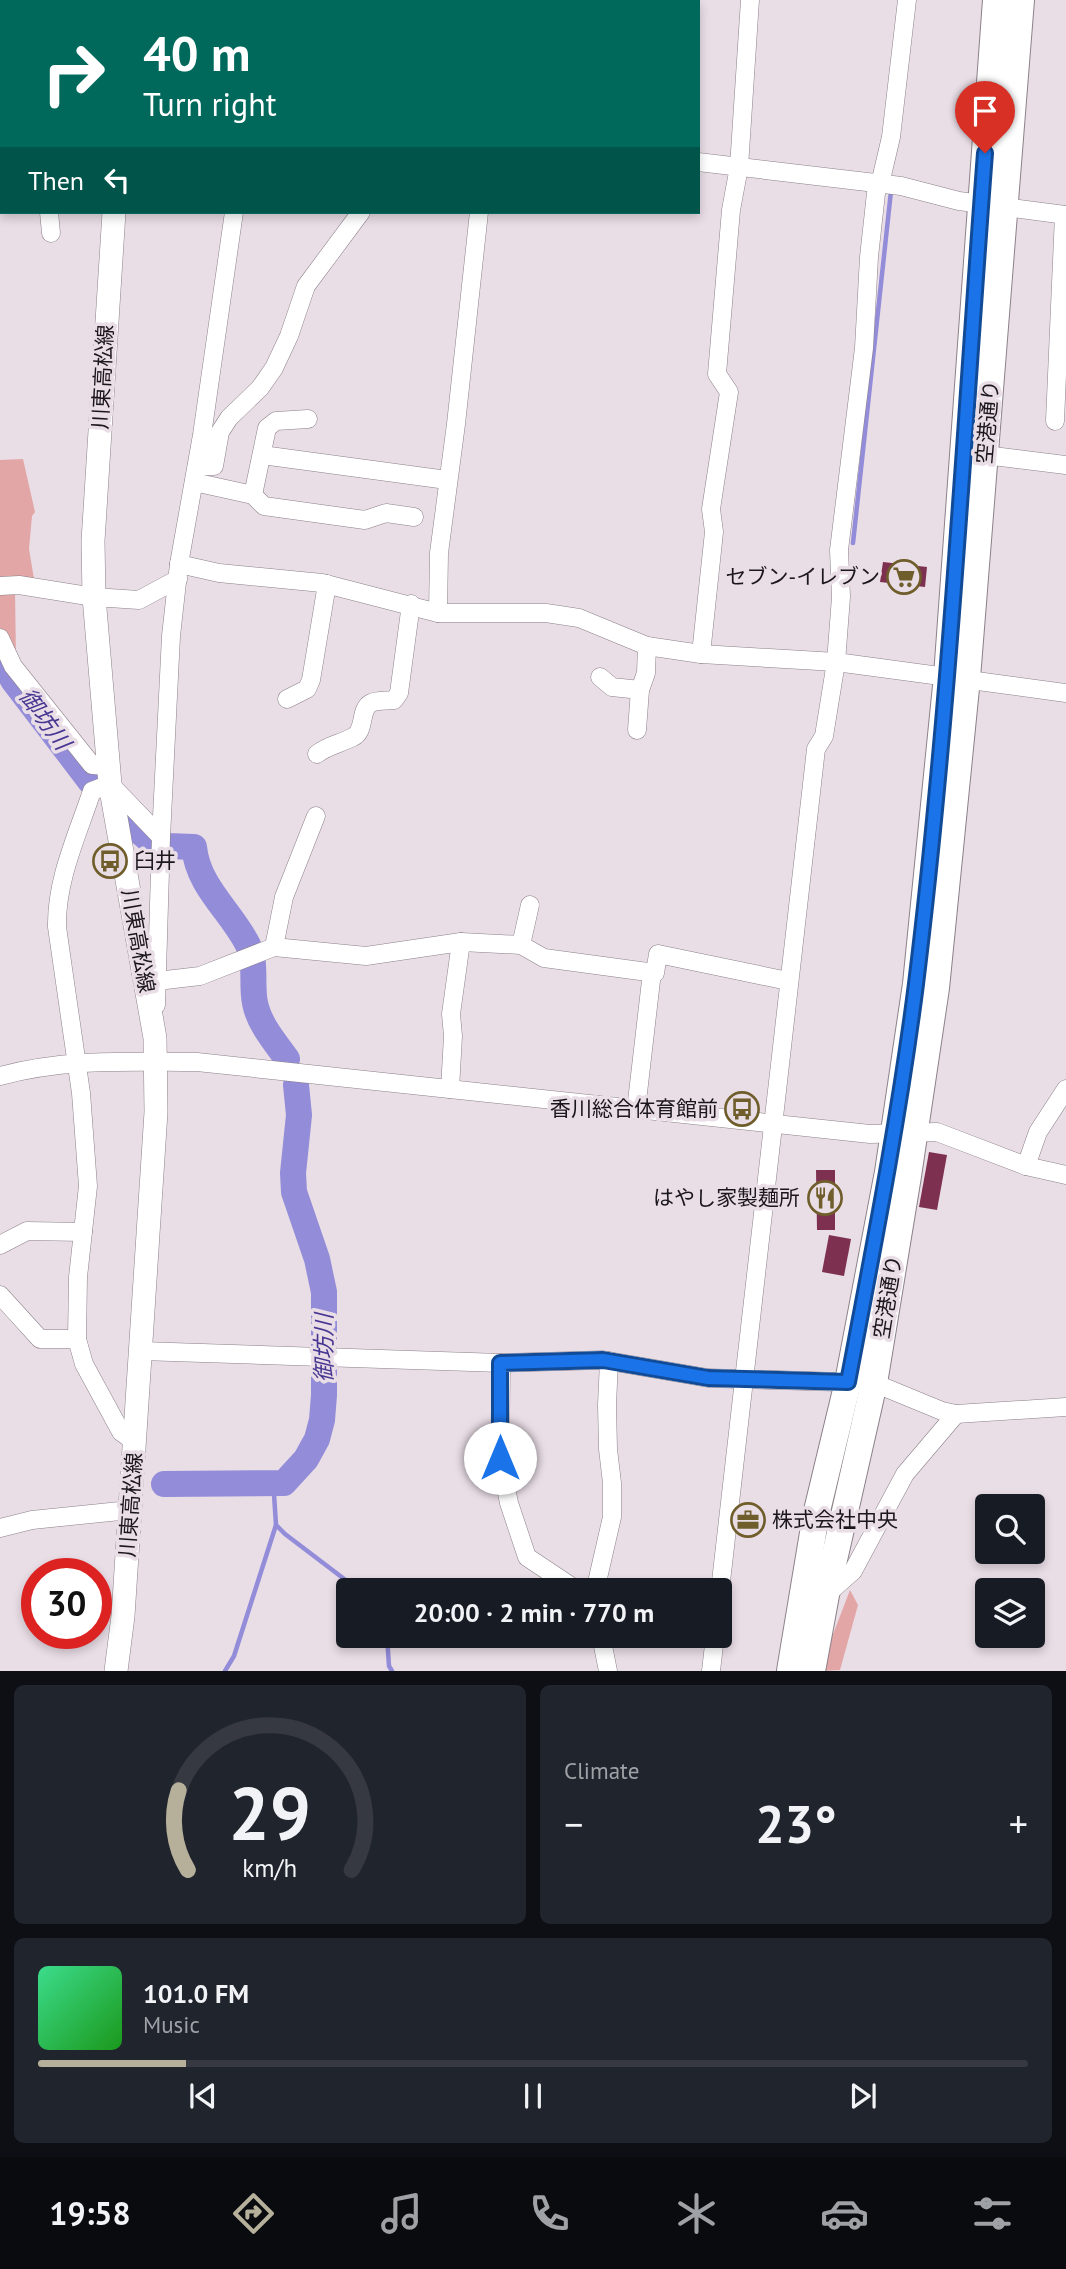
<!DOCTYPE html>
<meta charset="utf-8">
<style>
:root{--surface:#171b24;--page:#20242c;--text:#f1f3f6;--muted:#9ea1a6;--line:#363941;--accent:#b6b09b}
body{margin:0;font-family:"PT Sans","Noto Sans JP",sans-serif;background:var(--page);color:var(--text);height:100vh;display:flex;flex-direction:column;font-size:26px;white-space:nowrap}
*{box-sizing:border-box;margin:0}
p{font-size:23px;color:var(--muted)}
.icon{flex:none;width:38px;height:38px;fill:none;stroke:currentColor;stroke-width:2;stroke-linecap:round;stroke-linejoin:round}
.map{position:relative;height:1671px;overflow:hidden}
.side{display:flex;flex-direction:column;gap:14px;padding:14px;background:#0d0f14;flex:1}
.side>*{flex:none}
.hud{position:absolute;left:0px;top:0px;width:700px;height:214px;box-shadow:0 4px 10px #0003;background:#00695c;color:#fff;overflow:hidden}
.fabs{position:absolute;left:975px;top:1494px;display:grid;gap:14px}
.fabs a{display:grid;place-items:center;width:70px;height:70px;border-radius:7px;background:var(--surface);box-shadow:0 4px 10px #0003;font-size:35px}
.speed{position:absolute;left:21px;top:1558px;display:flex;gap:14px;font-size:35px;font-weight:700;text-align:center}
.speed>*{display:grid;place-content:center;width:91px;height:91px;border-radius:50%;background:var(--surface);box-shadow:0 4px 10px #0003;line-height:1}
.speed .limit{border:10px solid #d22;background:#fff;color:#111}
.pin{position:absolute;display:grid;place-items:center;width:60px;height:60px;color:#fff;margin:-72px -30px;border-radius:50% 50% 50% 0;rotate:-45deg;box-shadow:0 0 7px #0007}
.pin .icon{rotate:45deg}
.me{position:absolute;width:77px;margin:-38px;rotate:0deg;stroke-linejoin:round;filter:drop-shadow(0 0 5px #0008)}
.turn{display:flex;align-items:center;gap:24px;height:147px;padding:0 28px;font-size:32px}
.turn .icon{width:91px;height:91px;stroke-width:2.5}
.turn b{display:block;font-size:49px;line-height:60px}
.then{display:flex;align-items:center;height:66px;padding:0 28px;background:#0003;gap:14px;font-size:26px}
.big{font-size:52px;font-weight:800;line-height:1.1}
.side .card{flex:1;display:flex;flex-direction:column;justify-content:center;gap:10px;min-width:0;padding:0 24px;border-radius:10px;background:var(--page)}
.side .dial{align-items:center;gap:0}
.dial svg{height:182px;overflow:visible;fill:none;stroke:var(--line);stroke-width:7;stroke-linecap:round;text-anchor:middle}
.dial text{fill:var(--text);stroke:none}
.song{display:flex;align-items:center;gap:21px}
.cover{width:84px;height:84px;border-radius:10px;background:linear-gradient(135deg,hsl(150 70% 55%),hsl(120 70% 35%))}
.played{height:7px;border-radius:4px;background:linear-gradient(90deg,var(--accent) 15%,var(--line) 15%)}
.keys{display:flex;justify-content:space-around;direction:ltr}
.heat{display:flex;justify-content:space-between;align-items:center;font-size:38px;direction:ltr}
.side .tiles{flex:1;display:grid;gap:14px;grid-template-columns:1fr 1fr}
.card:last-child{grid-column:span 2}
.trip{position:absolute;left:336px;top:1578px;width:396px;height:70px;border-radius:7px;background:var(--surface);box-shadow:0 4px 10px #0003;font-weight:800;line-height:70px;text-align:center}
.tabs{display:flex;height:112px;justify-content:space-around;align-items:center;background:#090b0e;color:var(--muted)}
.tabs .icon{width:49px;height:49px}
.tabs .on{color:var(--accent)}
.tabs b{font-size:32px;color:var(--text)}
.map>svg:first-child{display:block}
.green{fill:#e3a6a6}
.lines{fill:none;stroke-linecap:round;stroke-linejoin:round}
.stream{stroke:#928cd9;stroke-width:4.5}
.river{stroke:#928cd9;stroke-width:26}
.building{fill:#7e3051}
.minor-casing{stroke:#8c8189;stroke-width:19}
.major-casing{stroke:#8c8189;stroke-width:24}
.highway-casing{stroke:#8c8189;stroke-width:28}
.minor{stroke:#fff;stroke-width:18}
.major{stroke:#fff;stroke-width:23}
.highway{stroke:#fff;stroke-width:26}
.route-casing{stroke:#114b97;stroke-width:18}
.route{stroke:#1a73e8;stroke-width:12}
.labels{text-anchor:middle;stroke-width:7;stroke-linejoin:round;paint-order:stroke}
.street-label{font-size:21px;fill:#1a1619;stroke:#e9dde6}
.poi-label{font-size:21px;fill:#1a1619;stroke:#e9dde6;text-anchor:end}
.water-label{font-size:23px;font-style:italic;fill:#473792;stroke:#e9dde6}
</style>
<div class="map">
<svg width="1066" height="1671" viewBox="0 0 1066 1671">
<rect width="100%" height="100%" fill="#e9dde6"/>
<g class="green">
<path d="M23,459L35,512L32,516L29,549L35,585L0,582V460Z"/>
<path d="M0,590H15L16,660L0,628Z"/>
<path d="M850,1590L858,1605L840,1670L819,1671Z"/>
</g>
<g class="lines">
<g class="stream">
<path d="M853,543L891,191"/>
<path d="M277,1484L274,1494L276,1525L285,1534L360,1591"/>
<path d="M721,1635L726,1602"/>
<path d="M387,1636L389,1666L392,1671"/>
<path d="M225,1671L234,1656L276,1525"/>
</g>
<g class="river">
<path d="M0,658L13,680L90,781"/>
<path d="M134,827L155,845"/>
<path d="M166,846L194,847C198,887 231,911 248,945C257,964 251,984 255,1003C259,1024 275,1042 287,1059"/>
<path d="M164,1484L284,1483L306,1459L317,1439L322,1420L324,1395V1292L317,1259L294,1192L293,1173L299,1115L296,1085"/>
</g>
</g>
<g class="building">
<path d="M883,562L927,567L925,587L880,582Z"/>
<path d="M929,1152L947,1155L937,1210L919,1207Z"/>
<path d="M816,1170H835V1230H817Z"/>
<path d="M829,1235L851,1239L844,1276L822,1272Z"/>
</g>
<g class="lines">
<g class="minor-casing">
<g id="minor">
<path d="M259,2V0"/>
<path d="M507,2V0"/>
<path d="M0,38L2,37"/>
<path d="M0,78H2"/>
<path d="M698,162L901,186L959,201L1066,215"/>
<path d="M880,184L891,137L907,0"/>
<path d="M49,212L51,233"/>
<path d="M1055,421L1064,215"/>
<path d="M262,455L447,480"/>
<path d="M985,455L1066,465"/>
<path d="M197,466H214L220,432L229,418L260,388L274,368L289,336L306,286L361,212"/>
<path d="M194,482L253,495L264,506L365,520L386,513L414,517"/>
<path d="M253,495L267,428L276,421L308,419"/>
<path d="M179,564L219,573L322,583L438,613H546L579,618L647,646L701,654L836,662L1066,693"/>
<path d="M0,586L19,585L94,597L139,600L178,579"/>
<path d="M438,613L439,553L456,424L479,212"/>
<path d="M0,638L13,666L92,765L108,766"/>
<path d="M701,654L714,532L711,509L729,392L717,374L731,210L739,167L750,0"/>
<path d="M600,677L612,687L640,690"/>
<path d="M287,699L307,689L311,680L327,584"/>
<path d="M637,730L640,690L646,673L647,646"/>
<path d="M317,754C328,745 340,744 353,737C366,731 359,709 371,703C377,700 387,701 394,700L399,693L411,604"/>
<path d="M521,945L530,905"/>
<path d="M274,947L284,897L316,816"/>
<path d="M157,981L200,976L274,947L366,956L461,942L521,945L544,958L655,973L658,954L788,981"/>
<path d="M156,1005L161,837L171,636L179,564L202,435L234,212"/>
<path d="M0,1076C67,1058 128,1062 197,1062L870,1134L937,1132L1026,1166L1066,1175"/>
<path d="M450,1089L453,1036L451,1014L461,942"/>
<path d="M636,1110L652,972"/>
<path d="M1026,1166L1038,1132L1066,1089"/>
<path d="M0,1245L27,1231L83,1232"/>
<path d="M0,1295L40,1339H77"/>
<path d="M141,1351L501,1363L603,1360L708,1378L874,1383L942,1411L956,1414L1066,1407"/>
<path d="M501,1363L500,1458L509,1503L527,1557L578,1591"/>
<path d="M135,1442L121,1432L84,1364L77,1339L78,1277L88,1186L81,1093L57,927C56,880 77,836 92,791L110,784L161,837"/>
<path d="M0,1528L32,1520L130,1510"/>
<path d="M595,1591L612,1517V1483L608,1449L607,1405L609,1361"/>
<path d="M826,1595L853,1571L905,1474L956,1414"/>
<path d="M719,1599L816,749L824,736L836,662L841,597L839,550L864,348L869,257L877,184"/>
<path d="M601,1636L608,1671"/>
<path d="M711,1671L715,1636"/>
</g>
</g>
<g class="major-casing">
<g id="major">
<path d="M127,2V0"/>
<path d="M114,212L93,541L94,597L110,784L155,1038L156,1112L123,1616L116,1671"/>
</g>
</g>
<g class="highway-casing">
<g id="highway">
<path d="M790,1671L816,1515L848,1382L888,1172L916,984L947,676L996,0"/>
<path d="M812,1671L826,1595L874,1383L908,1176L936,988L967,678L1021,0"/>
</g>
</g>
<use href="#minor" class="minor"/>
<use href="#major" class="major"/>
<use href="#highway" class="highway"/>
</g>
<g class="lines">
<g class="route-casing">
<path id="route" d="M500,1458V1363L603,1360L708,1378L848,1382C873,1250 899,1118 916,984C950,708 964,430 985,153"/>
</g>
<use href="#route" class="route"/>
</g>
<defs>
<g id="supermarket-ring" transform="scale(1.75)"><circle r="9.5" fill="#e9dde6" stroke="#6f5d2b" stroke-width="1.5"/><path d="M-6-5.5h2.5l.6 2H6L4.5 2H-2.5L-4.4-4H-6ZM-1.5 3.2a1.3 1.3 0 1 0 .1 0ZM3 3.2a1.3 1.3 0 1 0 .1 0Z" fill="#6f5d2b"/></g>
<g id="bus-ring" transform="scale(1.75)"><circle r="9.5" fill="#e9dde6" stroke="#6f5d2b" stroke-width="1.5"/><path d="M-5-6H5V4H4V6H2V4H-2V6H-4V4H-5ZM-3.5-4V0h7V-4ZM-3.5 1.2v1.5H-2V1.2ZM2 1.2v1.5H3.5V1.2Z" fill="#6f5d2b"/></g>
<g id="restaurant-ring" transform="scale(1.75)"><circle r="9.5" fill="#e9dde6" stroke="#6f5d2b" stroke-width="1.5"/><path d="M-5-6h1v4h1v-4h1v4h1v-4h1v5L-1.5 .5V6h-2V.5L-5-1ZM5-6V6H3V1.5H1.5Q1.5-4 5-6Z" fill="#6f5d2b"/></g>
<g id="office-ring" transform="scale(1.75)"><circle r="9.5" fill="#e9dde6" stroke="#6f5d2b" stroke-width="1.5"/><path d="M-6-3h4V-5.5h4V-3h4V5H-6ZM-1-4.5V-3h2v-1.5ZM-6 0V1H6V0Z" fill="#6f5d2b"/></g>
</defs>
<g fill-rule="evenodd">
<use href="#supermarket-ring" x="904" y="577"/>
<use href="#bus-ring" x="110" y="861"/>
<use href="#bus-ring" x="742" y="1109"/>
<use href="#restaurant-ring" x="825" y="1198"/>
<use href="#office-ring" x="748" y="1520"/>
</g>
<g class="labels">
<g class="street-label">
<text transform="translate(103 377) rotate(-87)" y="7">川東高松線</text>
<text transform="translate(988 422) rotate(-85)" y="7">空港通り</text>
<text transform="translate(138 941) rotate(80)" y="7">川東高松線</text>
<text transform="translate(888 1297) rotate(-81)" y="7">空港通り</text>
<text transform="translate(131 1505) rotate(-86)" y="7">川東高松線</text>
</g>
<g class="poi-label">
<text x="880" y="584">セブン-イレブン</text>
<text x="134" y="868" text-anchor="start">臼井</text>
<text x="718" y="1116">香川総合体育館前</text>
<text x="800" y="1205">はやし家製麺所</text>
<text x="772" y="1527" text-anchor="start">株式会社中央</text>
</g>
<g class="water-label">
<text transform="translate(45 719) rotate(54)" y="8">御坊川</text>
<text transform="translate(324 1348) rotate(-90)" y="8">御坊川</text>
</g>
</g>
</svg>
<div class="fabs">
<a><svg class="icon" aria-label="search" viewBox="0 0 24 24"><circle cx="10" cy="10" r="6"/><path d="M15 15l6 6"/></svg></a>
<a><svg class="icon" aria-label="layers" viewBox="0 0 24 24"><path d="M12 4l9 5-9 5-9-5zM3 14l9 5 9-5"/></svg></a>
</div>
<div class="speed"><div class="limit">30</div></div>
<div class="pin" style="left:985px;top:153px;background:#d93025"><svg class="icon" aria-label="arrive" viewBox="0 0 24 24"><path d="M6 21V4h12l-3 4 3 4H6"/></svg></div>
<svg class="me" style="left:500px;top:1458px" viewBox="-20 -20 40 40"><circle r="19" fill="#fff"/><path d="M0-13L10 11 0 6-10 11z" fill="#1a73e8"/></svg>
<div class="trip">20:00 · 2 min · 770 m</div>
<div class="hud">
<div class="turn"><svg class="icon" aria-label="right" viewBox="0 0 24 24"><path d="M7 20v-9h11M14 6l5 5-5 5"/></svg><div><b>40 m</b>Turn right</div></div>
<div class="then">Then<svg class="icon" aria-label="left" viewBox="0 0 24 24"><path d="M17 20v-9H6M10 6l-5 5 5 5"/></svg></div>
</div>
</div>
<section class="side">
<div class="tiles">
<div class="card dial"><svg viewBox="0 0 100 80">
<path d="M14 69A42 42 0 1 1 86 69"/>
<path d="M14 69A42 42 0 0 1 10 34" stroke="#b6b09b"/>
<text x="50" y="56" font-size="32" font-weight="700">29</text>
<text x="50" y="72" font-size="11">km/h</text>
</svg></div>
<div class="card"><p>Climate</p>
<div class="heat"><a>−</a><b class="big">23°</b><a>+</a></div>
</div>
<div class="card">
<div class="song"><i class="cover"></i><div><b>101.0 FM</b><p>Music</p></div></div>
<div class="played"></div>
<div class="keys"><svg class="icon" aria-label="previous" viewBox="0 0 24 24"><path d="M18 5L8 12l10 7zM5 5v14"/></svg><svg class="icon" aria-label="pause" viewBox="0 0 24 24"><path d="M8 5v14M16 5v14"/></svg><svg class="icon" aria-label="next" viewBox="0 0 24 24"><path d="M6 5l10 7-10 7zM19 5v14"/></svg></div>
</div>
</div>
</section>
<nav class="tabs">
<b>19:58</b>
<svg class="icon on" aria-label="directions" viewBox="0 0 24 24"><path d="M12 3l9 9-9 9-9-9zM9 14v-3h6M13 9l2 2-2 2"/></svg>
<svg class="icon" aria-label="music" viewBox="0 0 24 24"><path d="M9 18V5l10-2v13"/><circle cx="6" cy="18" r="3"/><circle cx="16" cy="16" r="3"/></svg>
<svg class="icon" aria-label="phone" viewBox="0 0 24 24"><path d="M5 4h4l2 5-3 2q2 4 5 5l2-3 5 2v4C11 20 4 13 5 4z"/></svg>
<svg class="icon" aria-label="climate" viewBox="0 0 24 24"><path d="M12 3v18M4 7l16 10M4 17L20 7"/></svg>
<svg class="icon" aria-label="car" viewBox="0 0 24 24"><path d="M5 17H2v-5l4-1 3-4h7l3 4 3 1v5h-3M9 17h6M6 11h13"/><circle cx="7" cy="17" r="2"/><circle cx="17" cy="17" r="2"/></svg>
<svg class="icon" aria-label="filters" viewBox="0 0 24 24"><path d="M4 7h16M4 17h16"/><circle cx="9" cy="7" r="2"/><circle cx="15" cy="17" r="2"/></svg>
</nav>
